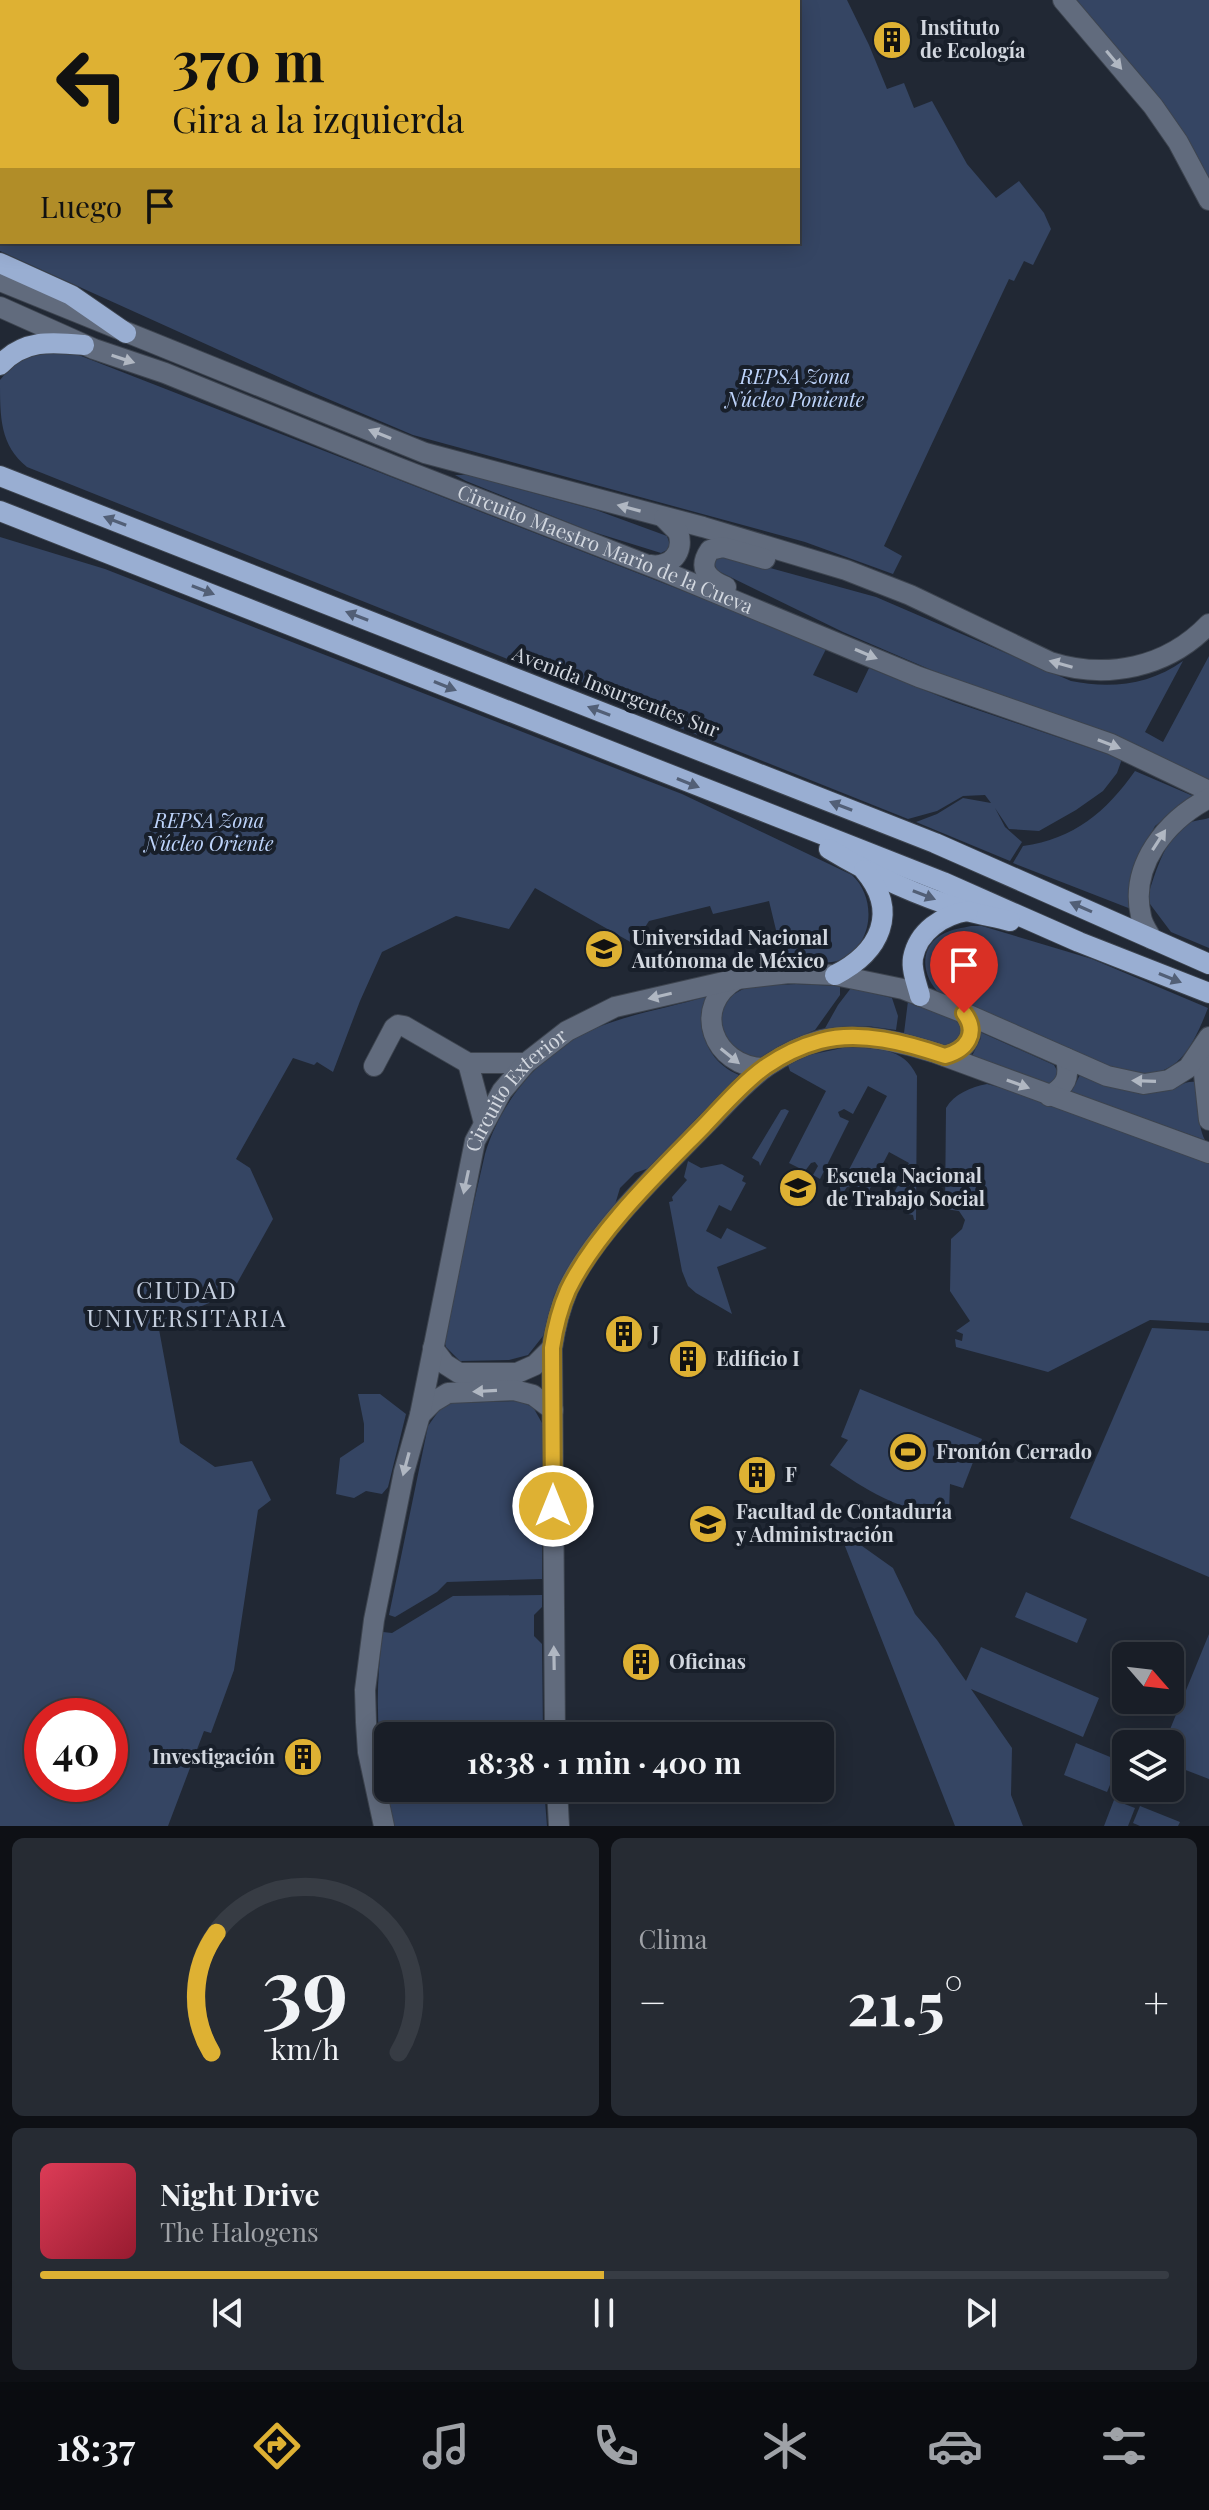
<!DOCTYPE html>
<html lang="es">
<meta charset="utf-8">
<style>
:root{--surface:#191e27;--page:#262b33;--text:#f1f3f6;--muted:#9fa2a7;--line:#373c44;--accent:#deb133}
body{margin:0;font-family:"Playfair Display",serif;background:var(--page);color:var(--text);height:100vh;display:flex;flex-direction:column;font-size:30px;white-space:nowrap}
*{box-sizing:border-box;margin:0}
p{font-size:26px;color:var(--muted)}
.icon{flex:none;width:44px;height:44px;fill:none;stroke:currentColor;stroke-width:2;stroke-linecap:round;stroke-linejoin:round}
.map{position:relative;height:1826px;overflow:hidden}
.sheet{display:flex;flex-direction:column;gap:12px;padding:12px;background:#0e1015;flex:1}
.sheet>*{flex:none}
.top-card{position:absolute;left:0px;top:0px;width:800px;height:244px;box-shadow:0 4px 20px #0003,0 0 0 2px var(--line);background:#deb133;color:#111;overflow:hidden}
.needle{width:52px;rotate:118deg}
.controls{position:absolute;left:1112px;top:1642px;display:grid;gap:16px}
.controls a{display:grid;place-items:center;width:72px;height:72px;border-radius:12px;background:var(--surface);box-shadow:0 4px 20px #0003,0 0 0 2px var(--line);font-size:40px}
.speed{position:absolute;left:24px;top:1698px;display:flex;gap:16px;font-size:40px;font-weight:700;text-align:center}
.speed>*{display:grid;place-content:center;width:104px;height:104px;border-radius:50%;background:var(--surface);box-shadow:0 4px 20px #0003,0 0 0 2px var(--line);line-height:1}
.speed .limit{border:12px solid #d22;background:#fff;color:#111}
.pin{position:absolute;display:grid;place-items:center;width:68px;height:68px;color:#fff;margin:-82px -34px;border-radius:50% 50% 50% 0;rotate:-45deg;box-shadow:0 0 8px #0007}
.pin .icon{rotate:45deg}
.me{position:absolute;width:88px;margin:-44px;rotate:0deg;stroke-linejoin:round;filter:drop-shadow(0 0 6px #0008)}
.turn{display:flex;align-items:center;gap:28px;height:168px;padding:0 40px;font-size:36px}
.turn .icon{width:104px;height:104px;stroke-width:2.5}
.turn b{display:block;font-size:56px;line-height:68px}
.then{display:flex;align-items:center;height:76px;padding:0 40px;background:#0003;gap:16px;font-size:30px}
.big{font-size:60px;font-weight:700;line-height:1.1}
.sheet .tile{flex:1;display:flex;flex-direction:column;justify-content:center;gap:12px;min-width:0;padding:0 28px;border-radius:12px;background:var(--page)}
.sheet .dial{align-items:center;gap:0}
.dial svg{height:208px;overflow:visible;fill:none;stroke:var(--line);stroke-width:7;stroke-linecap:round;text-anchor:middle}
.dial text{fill:var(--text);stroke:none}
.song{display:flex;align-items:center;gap:24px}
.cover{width:96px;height:96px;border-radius:12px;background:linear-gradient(135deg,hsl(350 70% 55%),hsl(350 70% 35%))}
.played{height:8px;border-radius:4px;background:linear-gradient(90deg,var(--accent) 50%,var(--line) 50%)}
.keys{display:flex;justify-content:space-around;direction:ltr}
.heat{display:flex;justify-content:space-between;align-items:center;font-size:44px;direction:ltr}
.sheet .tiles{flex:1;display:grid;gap:12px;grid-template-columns:1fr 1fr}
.tile:last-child{grid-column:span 2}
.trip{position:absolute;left:374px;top:1722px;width:460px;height:80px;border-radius:12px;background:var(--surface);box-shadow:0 4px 20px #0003,0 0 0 2px var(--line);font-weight:700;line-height:80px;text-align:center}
.tab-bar{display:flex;height:128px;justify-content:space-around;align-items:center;background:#0a0c10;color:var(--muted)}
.tab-bar .icon{width:56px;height:56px}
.tab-bar .selected{color:var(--accent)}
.tab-bar b{font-size:36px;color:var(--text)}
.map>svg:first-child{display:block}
.green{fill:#354563;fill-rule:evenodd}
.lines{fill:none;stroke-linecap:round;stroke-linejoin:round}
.minor-casing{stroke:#3d444f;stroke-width:22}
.major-casing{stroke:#3d444f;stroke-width:22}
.minor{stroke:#616b7d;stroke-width:20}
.major{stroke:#99aed2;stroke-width:20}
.oneway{fill:#b0b7c2}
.oneway2{fill:#525f76}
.route-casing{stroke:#907321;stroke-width:20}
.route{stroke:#deb133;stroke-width:14}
.labels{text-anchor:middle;stroke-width:8;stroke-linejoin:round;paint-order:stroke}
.poi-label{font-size:20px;font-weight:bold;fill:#d2d7df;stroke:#181f2a;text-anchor:start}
.park-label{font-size:20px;font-style:italic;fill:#bed4fb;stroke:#181f2a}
.street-label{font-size:20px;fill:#d2d7df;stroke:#181f2a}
.quarter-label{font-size:24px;letter-spacing:2px;fill:#c5cfdf;stroke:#181f2a}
</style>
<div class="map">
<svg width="1209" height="1826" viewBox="0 0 1209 1826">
<rect width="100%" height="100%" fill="#212834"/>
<g class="green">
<path d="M0,0H847L869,45L887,89L904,83L914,108L932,101L967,164L996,198L1019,181L1044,213L1051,229L1033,265L1024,261L1014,281L1009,279L884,546L902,556L893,574L805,542L413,435L314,393L0,251ZM2,2H798V242H2Z"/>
<path d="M1076,0H1209V179L1166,114Z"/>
<path d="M41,348L76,354L827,647L813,675L857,693L869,668L954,702L1122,759L1117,773L1103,791L1076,810L1039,831L1009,829L995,808L1005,827L1022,842L1010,861L916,822L937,814L963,798L991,803L985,795L963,796L937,811L908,819L27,467C0,445 0,418 0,380L17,360Z"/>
<path d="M455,475H468L596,510L667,536L671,548L661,553L587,530L466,481Z"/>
<path d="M0,537L105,569L643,779L682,794L852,875C877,898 874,945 840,960C825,966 799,960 783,959L769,901L713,914L710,906L649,921L634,944L535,888L509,929L456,916L382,952L360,1001L333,1072L317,1062L314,1065L293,1058L236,1159L250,1168L273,1219L231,1294L158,1324L180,1443L215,1467L252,1461L271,1500L258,1510L234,1670L211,1733L204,1731L168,1826H0ZM110,1716V1784H42V1716Z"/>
<path d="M719,556L752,563L876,597L1071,681C1110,689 1150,685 1183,661L1145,732L1163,742L1209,656V785L1151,752L1018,704L929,669L843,632L716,570L714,560Z"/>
<path d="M1135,771L1193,796L1155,826L1139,858L1131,909L1013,863L1023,846C1074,839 1106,812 1135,771Z"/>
<path d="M1209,818V948L1171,932L1147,900C1153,878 1165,839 1184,825C1190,821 1202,820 1209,818Z"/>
<path d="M971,926H982L1092,959L1208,1008C1187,1062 1168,1088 1106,1065L940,994C921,976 918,945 945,933C953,929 962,928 971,926Z"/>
<path d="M796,984L840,986V995L815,1030L783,1044L758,1059L735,1052C731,1045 724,1037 722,1029C720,1023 721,1016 723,1010C733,980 770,986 796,984Z"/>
<path d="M851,988L892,998L898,1016L896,1030L867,1026L824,1030L838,1005Z"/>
<path d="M708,996C694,1027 707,1062 739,1075L652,1167L635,1173L620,1188L614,1208L584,1243L565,1273L554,1295L543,1336L528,1355L509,1360L460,1361L446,1347L443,1337L485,1154C501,1099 546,1046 601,1026C635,1013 672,1007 708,996Z"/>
<path d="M908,1001L958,1021L961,1024L963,1038L941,1048L904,1033Z"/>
<path d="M980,1032L1054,1065L1059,1074L1052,1083L1046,1084L972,1056L981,1038Z"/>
<path d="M847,1047C876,1049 903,1046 917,1076L916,1220H914L913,1215L908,1214L890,1201L909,1163L889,1152L862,1204L857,1202L860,1194L857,1184L847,1187L843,1193L838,1191L887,1096L868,1086L853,1114L844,1109L838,1112L840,1117L849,1121L820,1179L813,1175L818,1166L815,1162L811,1163L805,1171L789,1163L826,1091L790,1071L788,1065L809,1055Z"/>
<path d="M1080,1075C1109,1088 1134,1096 1166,1090C1177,1088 1185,1080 1196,1082C1203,1101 1195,1121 1205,1140L1071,1092Z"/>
<path d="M987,1084L1021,1093L1209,1159V1323L1150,1320L1048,1372L956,1347L955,1339L962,1341L963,1334L956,1331L970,1321L950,1291L951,1239L962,1229L965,1220L959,1211L945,1209L946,1108C954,1094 971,1087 987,1084Z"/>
<path d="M785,1109L789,1111L760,1166L759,1162L752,1158L781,1110Z"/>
<path d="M688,1161L701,1168L722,1164L744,1176L742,1181L746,1183L731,1211L719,1205L706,1231L721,1239L727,1228L767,1248L717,1267L732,1314L696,1293L688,1286L682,1271L669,1202L673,1201L672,1197L687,1180L684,1177Z"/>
<path d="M1152,1328L1209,1331V1577L1070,1518Z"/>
<path d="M860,1389L982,1439L963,1488L950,1484L949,1513C904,1515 866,1490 830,1465L848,1440L841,1437Z"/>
<path d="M358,1394H380L406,1414L388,1487L382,1494L366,1491L354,1498L336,1494L340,1458L364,1442V1424Z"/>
<path d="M518,1401L533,1407L542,1423V1579L447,1582L437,1592L395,1617L389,1615L428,1426L440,1409L451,1403Z"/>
<path d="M841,1536L855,1541L893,1568L915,1614L937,1640L966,1681L981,1647L1099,1698L1083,1737L971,1689L1012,1748L1011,1795L1023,1826H955Z"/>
<path d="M1026,1592L1087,1619L1077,1643L1015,1617Z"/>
<path d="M542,1595V1607L534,1615V1636L542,1644L543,1736H388V1788H544L547,1826H393C378,1758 373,1701 383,1632L392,1633L453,1596Z"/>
<path d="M1209,1634V1779L1170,1764V1744H1164Z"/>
<path d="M1076,1743L1120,1761L1107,1792L1064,1775Z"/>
<path d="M1114,1800L1135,1808L1128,1826H1104Z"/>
<path d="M1140,1806L1180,1822L1178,1826H1140L1133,1823Z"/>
</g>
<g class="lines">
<g class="minor-casing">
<g id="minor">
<path d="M1063,0L1153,106L1178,142L1209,200"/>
<path d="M0,281L425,453L703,527L846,570L910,595L1050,662C1107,680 1167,668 1209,624"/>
<path id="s1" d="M0,307L94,349L165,373L394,466L663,571L919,677L1111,744L1209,791"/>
<path d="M650,565C671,568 685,552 678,532L664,518"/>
<path d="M726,587C708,579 697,569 710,550L723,547L765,559"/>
<path d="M1152,939C1148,932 1142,924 1141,916C1129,865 1167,820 1209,798"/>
<path d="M737,979C690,1006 713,1067 764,1068"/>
<path d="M1206,1044L1204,1074L1209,1120"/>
<path d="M945,1056C967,1050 979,1033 964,1013"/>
<path d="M468,1063L484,1123"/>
<path d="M374,1066L394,1028L398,1025L404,1026L468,1063H526"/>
<path d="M1049,1096C1066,1086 1070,1078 1066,1058"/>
<path d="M433,1348L445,1364L459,1373H517L535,1365L552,1348"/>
<path d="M420,1415L433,1402L448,1393L514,1390L533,1395L553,1410"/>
<path d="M555,1736L552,1348C555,1328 560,1308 568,1289C596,1231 660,1171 705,1125C724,1106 744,1082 767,1066C783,1055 803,1045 822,1040C860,1031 900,1042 936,1053L1209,1153"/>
<path d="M557,1788L559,1826"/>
<path id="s2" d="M384,1826L368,1752L366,1722L365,1690L374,1620L404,1472L420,1415L475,1141L502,1091L526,1063L567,1031L615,1007L737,979L789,973L835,975L903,989L964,1013L1107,1076L1144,1084L1169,1080L1188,1068L1209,1037"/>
</g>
</g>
<g class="major-casing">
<g id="major">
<path d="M0,263L71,295L126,333"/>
<path d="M0,365C24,339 52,342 84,345"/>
<path d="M0,476L935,843L1209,964"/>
<path d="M0,511L943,882L1079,942L1209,993"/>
<path d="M829,849C872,875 918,896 967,911C981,915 995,917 1010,921"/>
<path d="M835,975C880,952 900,912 864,870"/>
<path d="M920,996C917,984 911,970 913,958C918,931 943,915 968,911"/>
</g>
</g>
<use href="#minor" class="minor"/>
<use href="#major" class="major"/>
</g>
<defs><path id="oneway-solid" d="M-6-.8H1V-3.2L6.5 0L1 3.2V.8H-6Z" transform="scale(2)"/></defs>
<g class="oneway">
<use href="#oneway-solid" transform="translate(1114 60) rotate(50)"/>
<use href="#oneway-solid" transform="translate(123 359) rotate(18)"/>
<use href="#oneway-solid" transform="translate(380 434) rotate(-158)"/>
<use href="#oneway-solid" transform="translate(629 508) rotate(-165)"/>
<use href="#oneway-solid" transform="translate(866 654) rotate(23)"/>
<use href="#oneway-solid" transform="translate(1061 664) rotate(-164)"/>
<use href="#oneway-solid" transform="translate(1109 744) rotate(21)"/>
<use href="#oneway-solid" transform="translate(1159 840) rotate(-57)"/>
<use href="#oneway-solid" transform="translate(660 996) rotate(167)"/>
<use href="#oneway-solid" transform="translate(730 1056) rotate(39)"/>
<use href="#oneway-solid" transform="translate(1144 1081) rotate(-178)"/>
<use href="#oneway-solid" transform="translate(1018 1084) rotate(20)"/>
<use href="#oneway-solid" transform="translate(466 1182) rotate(102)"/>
<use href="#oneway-solid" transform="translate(485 1391) rotate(177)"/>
<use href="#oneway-solid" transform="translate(406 1464) rotate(105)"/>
<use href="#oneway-solid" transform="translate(554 1658) rotate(-91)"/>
</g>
<g class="oneway2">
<use href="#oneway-solid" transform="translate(115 521) rotate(-159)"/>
<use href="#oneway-solid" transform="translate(203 590) rotate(21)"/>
<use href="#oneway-solid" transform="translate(357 616) rotate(-159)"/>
<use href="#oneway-solid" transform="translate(445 686) rotate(22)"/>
<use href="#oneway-solid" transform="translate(599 711) rotate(-159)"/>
<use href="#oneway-solid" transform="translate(688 783) rotate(22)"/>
<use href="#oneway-solid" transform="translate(841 806) rotate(-159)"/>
<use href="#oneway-solid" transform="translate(924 895) rotate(21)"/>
<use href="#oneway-solid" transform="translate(1081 907) rotate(-156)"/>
<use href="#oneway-solid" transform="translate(1170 978) rotate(22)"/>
</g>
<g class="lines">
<g class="route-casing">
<path id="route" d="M553,1506L552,1348C555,1328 560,1308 568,1290C596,1232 659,1172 704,1126C723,1106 743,1083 765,1067C781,1056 801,1046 820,1041C860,1030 907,1043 945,1056C967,1050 979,1033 964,1013"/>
</g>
<use href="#route" class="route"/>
</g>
<defs>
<g id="building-disc" transform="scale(2)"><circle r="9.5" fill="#deb133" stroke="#181f2a"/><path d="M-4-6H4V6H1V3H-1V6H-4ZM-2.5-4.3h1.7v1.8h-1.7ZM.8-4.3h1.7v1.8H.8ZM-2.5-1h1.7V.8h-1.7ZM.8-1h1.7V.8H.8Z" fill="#111"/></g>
<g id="university-disc" transform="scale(2)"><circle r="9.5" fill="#deb133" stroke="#181f2a"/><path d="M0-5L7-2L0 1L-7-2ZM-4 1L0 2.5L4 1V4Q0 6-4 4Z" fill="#111"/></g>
<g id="stadium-disc" transform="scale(2)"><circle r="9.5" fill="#deb133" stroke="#181f2a"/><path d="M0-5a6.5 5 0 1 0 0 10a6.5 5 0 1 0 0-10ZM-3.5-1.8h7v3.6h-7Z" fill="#111"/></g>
</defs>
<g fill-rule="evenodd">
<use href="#building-disc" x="892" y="40"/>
<use href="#university-disc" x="604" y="949"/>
<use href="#university-disc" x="798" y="1188"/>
<use href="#building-disc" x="624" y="1334"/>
<use href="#building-disc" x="688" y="1359"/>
<use href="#stadium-disc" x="908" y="1452"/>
<use href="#building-disc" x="757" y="1475"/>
<use href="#university-disc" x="708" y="1524"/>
<use href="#building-disc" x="641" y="1662"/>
<use href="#building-disc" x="303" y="1757"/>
</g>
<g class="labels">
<g class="poi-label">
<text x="920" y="35">Instituto<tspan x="920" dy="23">de Ecología</tspan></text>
<text x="632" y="945">Universidad Nacional<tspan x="632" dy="23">Autónoma de México</tspan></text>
<text x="826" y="1183">Escuela Nacional<tspan x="826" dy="23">de Trabajo Social</tspan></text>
<text x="652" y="1341">J</text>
<text x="716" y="1366">Edificio I</text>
<text x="936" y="1459">Frontón Cerrado</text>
<text x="785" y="1482">F</text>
<text x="736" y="1519">Facultad de Contaduría<tspan x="736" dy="23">y Administración</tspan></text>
<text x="669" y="1669">Oficinas</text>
<text x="275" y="1764" text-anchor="end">Investigación</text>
</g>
<g class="park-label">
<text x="795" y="384">REPSA Zona<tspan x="795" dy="23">Núcleo Poniente</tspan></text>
<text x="209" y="828">REPSA Zona<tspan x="209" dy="23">Núcleo Oriente</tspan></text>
</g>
<g class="street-label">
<text dy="7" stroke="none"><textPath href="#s1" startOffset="652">Circuito Maestro Mario de la Cueva</textPath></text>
<text transform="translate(616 692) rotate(21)" y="7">Avenida Insurgentes Sur</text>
<text dy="7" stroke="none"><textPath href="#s2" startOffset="764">Circuito Exterior</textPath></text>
</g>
<g class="quarter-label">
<text x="187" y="1299">CIUDAD<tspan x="187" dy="28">UNIVERSITARIA</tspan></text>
</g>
</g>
</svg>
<div class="controls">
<a><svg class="needle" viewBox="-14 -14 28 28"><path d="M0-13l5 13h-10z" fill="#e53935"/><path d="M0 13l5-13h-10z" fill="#9fa2a7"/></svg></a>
<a><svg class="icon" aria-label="layers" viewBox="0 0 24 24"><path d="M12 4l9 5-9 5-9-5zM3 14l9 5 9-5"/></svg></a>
</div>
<div class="speed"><div class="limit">40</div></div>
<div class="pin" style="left:964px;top:1013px;background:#d93025"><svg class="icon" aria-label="arrive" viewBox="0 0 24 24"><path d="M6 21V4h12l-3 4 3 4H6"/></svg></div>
<svg class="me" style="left:553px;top:1506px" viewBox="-20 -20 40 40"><circle r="17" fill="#deb133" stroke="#fff" stroke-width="3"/><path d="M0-11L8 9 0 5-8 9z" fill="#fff"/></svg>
<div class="trip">18:38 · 1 min · 400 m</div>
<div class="top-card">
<div class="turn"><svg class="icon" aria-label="left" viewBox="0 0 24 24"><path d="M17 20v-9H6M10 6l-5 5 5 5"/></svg><div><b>370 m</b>Gira a la izquierda</div></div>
<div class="then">Luego<svg class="icon" aria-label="arrive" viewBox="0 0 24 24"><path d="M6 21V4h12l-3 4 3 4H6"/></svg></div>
</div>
</div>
<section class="sheet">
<div class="tiles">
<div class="tile dial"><svg viewBox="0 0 100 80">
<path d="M14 69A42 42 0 1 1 86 69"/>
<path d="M14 69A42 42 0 0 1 16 23" stroke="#deb133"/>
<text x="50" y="56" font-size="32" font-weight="700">39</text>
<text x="50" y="72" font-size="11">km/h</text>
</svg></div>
<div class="tile"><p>Clima</p>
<div class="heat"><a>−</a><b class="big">21.5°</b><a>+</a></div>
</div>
<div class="tile">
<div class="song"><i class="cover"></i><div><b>Night Drive</b><p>The Halogens</p></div></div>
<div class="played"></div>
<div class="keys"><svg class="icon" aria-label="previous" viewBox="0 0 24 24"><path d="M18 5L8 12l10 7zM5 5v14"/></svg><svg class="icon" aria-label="pause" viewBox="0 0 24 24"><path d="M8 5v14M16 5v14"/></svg><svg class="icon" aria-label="next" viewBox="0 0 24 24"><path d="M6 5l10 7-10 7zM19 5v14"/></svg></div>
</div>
</div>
</section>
<nav class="tab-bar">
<b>18:37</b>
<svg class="icon selected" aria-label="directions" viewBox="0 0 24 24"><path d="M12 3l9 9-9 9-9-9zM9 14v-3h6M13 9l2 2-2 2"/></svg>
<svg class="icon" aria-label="music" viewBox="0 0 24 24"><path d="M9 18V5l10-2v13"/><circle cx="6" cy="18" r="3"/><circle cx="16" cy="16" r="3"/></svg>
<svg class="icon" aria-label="phone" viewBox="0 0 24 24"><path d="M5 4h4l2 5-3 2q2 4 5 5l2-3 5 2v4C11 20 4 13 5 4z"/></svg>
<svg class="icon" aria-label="climate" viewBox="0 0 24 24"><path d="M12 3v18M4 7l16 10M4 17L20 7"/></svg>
<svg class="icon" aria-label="car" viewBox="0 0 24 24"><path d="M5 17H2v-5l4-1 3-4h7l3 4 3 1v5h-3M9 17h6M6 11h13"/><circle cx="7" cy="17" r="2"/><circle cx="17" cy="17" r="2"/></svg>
<svg class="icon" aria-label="filters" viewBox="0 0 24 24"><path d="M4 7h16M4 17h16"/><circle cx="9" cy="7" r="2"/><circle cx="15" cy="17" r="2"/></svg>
</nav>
